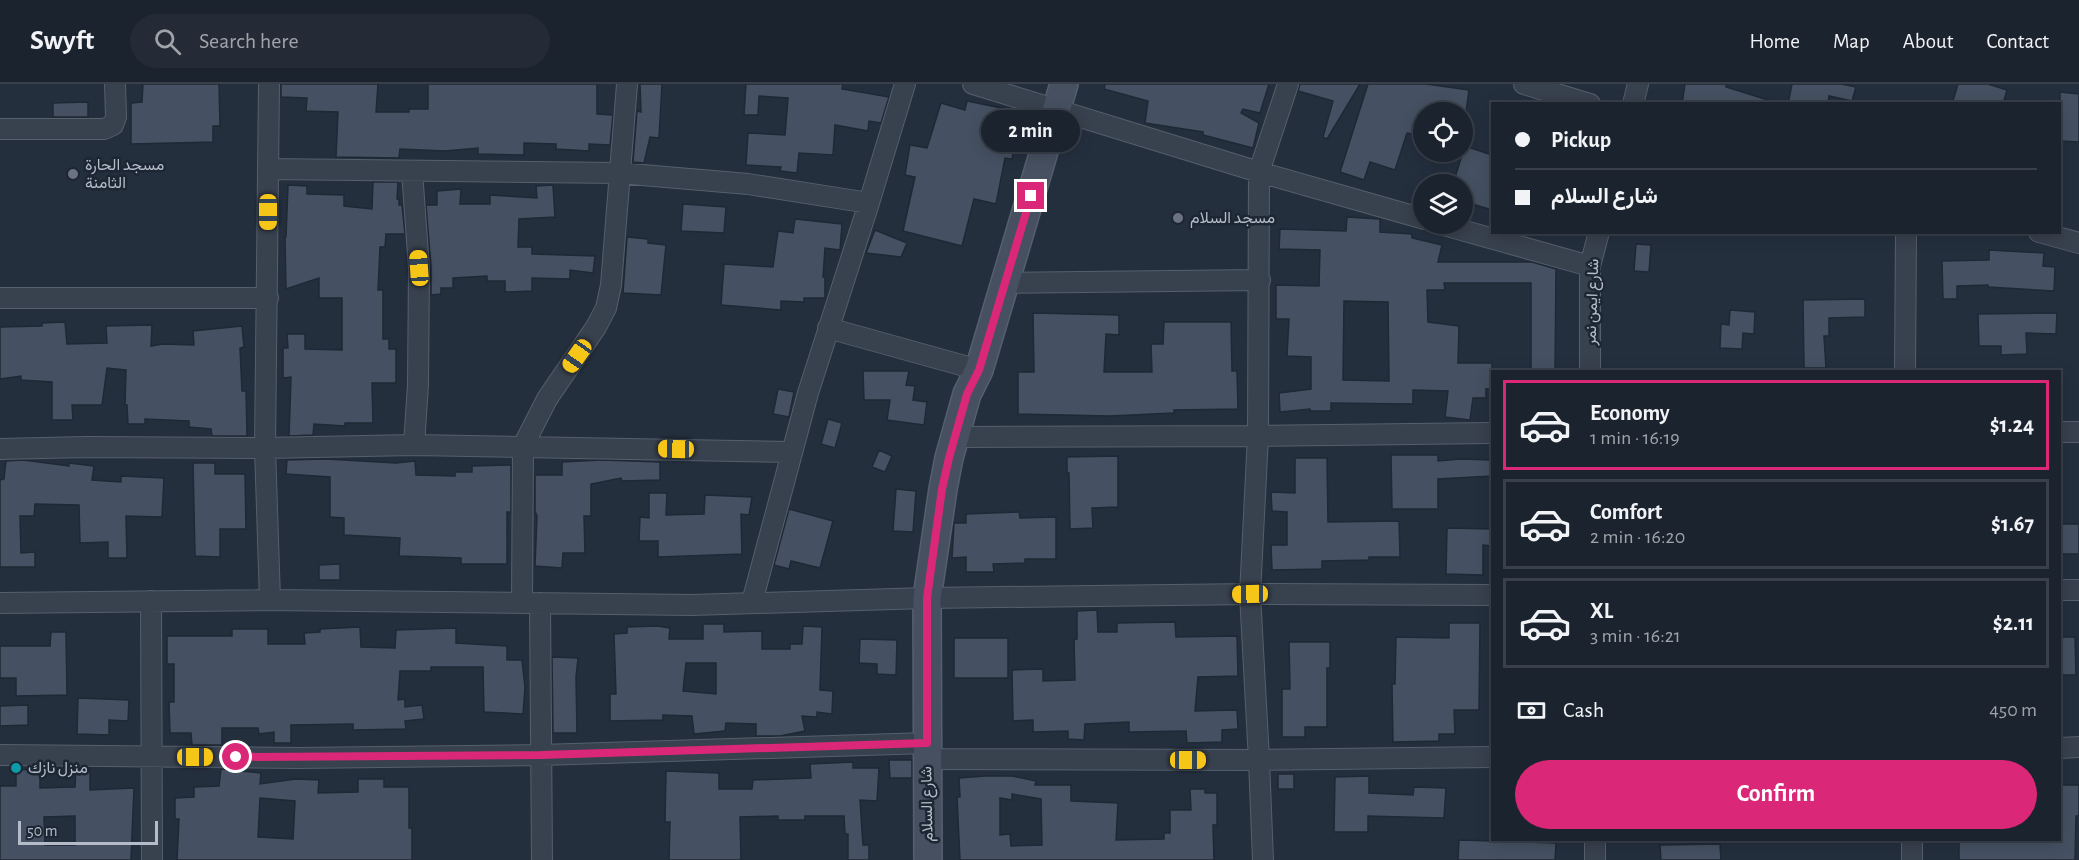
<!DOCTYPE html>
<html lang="en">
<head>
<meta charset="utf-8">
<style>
	:root { --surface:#1b232e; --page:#242b36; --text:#f1f3f6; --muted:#a0a4aa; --line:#39404a; --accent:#db2777 }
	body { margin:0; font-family:"Alegreya Sans",Vazirmatn,sans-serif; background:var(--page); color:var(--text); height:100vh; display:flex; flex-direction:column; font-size:22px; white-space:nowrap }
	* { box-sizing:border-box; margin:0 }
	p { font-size:20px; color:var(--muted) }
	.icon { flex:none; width:33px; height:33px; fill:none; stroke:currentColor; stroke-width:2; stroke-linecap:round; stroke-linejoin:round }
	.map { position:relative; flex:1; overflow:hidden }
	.panel { position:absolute; left:1491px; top:286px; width:570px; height:471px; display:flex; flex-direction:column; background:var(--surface); border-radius:0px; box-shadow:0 3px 15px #0003,0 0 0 2px var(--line) }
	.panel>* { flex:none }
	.banner { position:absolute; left:1491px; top:18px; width:570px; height:132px; border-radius:0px; box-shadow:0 3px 15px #0003,0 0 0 2px var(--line); display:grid; align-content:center; height:132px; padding:0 24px; background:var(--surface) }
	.tools { position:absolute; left:1413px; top:18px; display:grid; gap:12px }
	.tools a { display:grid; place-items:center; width:60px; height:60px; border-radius:50%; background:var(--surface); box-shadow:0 3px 15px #0003,0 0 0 2px var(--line); font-size:30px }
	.scale { position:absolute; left:18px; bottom:15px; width:140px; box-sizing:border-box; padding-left:6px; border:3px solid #b4bcc9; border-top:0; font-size:16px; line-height:21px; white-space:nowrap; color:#b4bcc9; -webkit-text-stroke:4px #1d2633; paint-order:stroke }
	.end { position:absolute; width:27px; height:27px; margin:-14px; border:8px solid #db2777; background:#fff; box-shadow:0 0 0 3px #fff }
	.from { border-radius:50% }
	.bubble { position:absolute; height:42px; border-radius:21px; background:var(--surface); box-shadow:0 3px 15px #0003,0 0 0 2px var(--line); font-size:20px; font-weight:700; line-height:42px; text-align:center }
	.car { position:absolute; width:18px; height:36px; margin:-18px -9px; border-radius:8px; box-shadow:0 0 4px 2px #0007; background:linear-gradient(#f5c518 24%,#345 0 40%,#f5c518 0 76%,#345 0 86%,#f5c518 0) }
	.banner b { display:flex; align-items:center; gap:21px; height:57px; font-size:22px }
	.banner b+b { border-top:2px solid var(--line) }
	.banner i { width:15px; height:15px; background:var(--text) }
	ul { padding:10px 0 0; list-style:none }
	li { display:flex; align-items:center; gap:18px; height:90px; margin:0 12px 9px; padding:0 12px; border:3px solid var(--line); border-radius:0px }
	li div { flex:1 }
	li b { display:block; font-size:22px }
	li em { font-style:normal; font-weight:700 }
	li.current { border-color:var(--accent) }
	li>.icon { width:54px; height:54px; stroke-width:1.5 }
	.pay { display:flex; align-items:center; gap:15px; height:66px; padding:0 24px; font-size:22px }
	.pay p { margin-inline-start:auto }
	.primary-button { display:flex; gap:12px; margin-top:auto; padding:12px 24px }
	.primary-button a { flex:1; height:69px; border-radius:36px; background:var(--accent); color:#fff; font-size:24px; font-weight:700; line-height:69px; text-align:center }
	header { display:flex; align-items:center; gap:36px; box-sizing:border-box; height:84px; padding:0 30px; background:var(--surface); border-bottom:2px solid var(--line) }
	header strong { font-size:28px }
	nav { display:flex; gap:33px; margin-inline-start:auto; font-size:21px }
	.search { width:420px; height:54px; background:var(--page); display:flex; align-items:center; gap:15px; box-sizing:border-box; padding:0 21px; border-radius:33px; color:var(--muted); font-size:22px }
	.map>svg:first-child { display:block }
	.building { fill:#455162; stroke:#1f2835; stroke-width:1.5; fill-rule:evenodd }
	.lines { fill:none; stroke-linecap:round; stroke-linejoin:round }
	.street-casing { stroke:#565f6c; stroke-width:22 }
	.secondary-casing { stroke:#565f6c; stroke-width:30 }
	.street { stroke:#38414e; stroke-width:20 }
	.secondary { stroke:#465061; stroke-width:27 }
	.route { stroke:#db2777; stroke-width:8 }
	.worship-dot { fill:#6b7280; stroke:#1d2633; stroke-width:2 }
	.culture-dot { fill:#0f9aa8; stroke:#1d2633; stroke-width:2 }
	.labels { text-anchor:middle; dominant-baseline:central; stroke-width:5; stroke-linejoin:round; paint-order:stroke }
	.poi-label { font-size:16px; fill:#b4bcc9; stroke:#1d2633; text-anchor:start }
	.street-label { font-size:16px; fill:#b4bcc9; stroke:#1d2633 }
</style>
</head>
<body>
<header>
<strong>Swyft</strong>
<div class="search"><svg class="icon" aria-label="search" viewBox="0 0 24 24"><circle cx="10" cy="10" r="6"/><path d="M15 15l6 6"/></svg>Search here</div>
<nav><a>Home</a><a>Map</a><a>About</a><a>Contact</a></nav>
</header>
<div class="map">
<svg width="2079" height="776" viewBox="0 0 2079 776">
	<rect width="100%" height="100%" fill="#242f3e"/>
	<path class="building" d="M143 0H219L220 42H213V58L131 60V19L142 18Z
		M281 0H378L376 28H409V25H428V0H597V30L613 31 610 61 589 60V67L556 65V60L524 59V71L478 70V64L445 67 400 65 399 74 336 73 338 28 306 27 307 14 281 13Z
		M640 0H662L659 54 650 53 644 79 633 78 637 27 641 28Z
		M746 0H843L842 5 889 13 881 39 869 37 868 47 835 41 833 71 799 69 797 89 780 87 781 83 746 81 748 49 785 51 788 14 759 12 758 31H744Z
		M1105 0H1269L1260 29 1243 25 1241 29 1259 39 1253 64 1203 51V48L1145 39 1148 17 1104 5Z
		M1300 0H1360L1327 55 1323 53 1333 17 1298 7Z
		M1368 0H1426L1469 6 1466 28H1424V52L1407 49 1395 86 1370 78 1364 96 1340 88Z
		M1685 0H1726V3L1768 16V20H1682Z
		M1792 0H1841L1856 3 1852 17 1829 12 1828 20H1788Z
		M1958 0H1988L2007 6 2003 20H1952Z
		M2060 8 2079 10V58L2060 57Z
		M967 17 1021 28 1012 75 1005 74 996 120 974 115 962 162 903 147 915 93 905 91 910 61 927 64 941 19 965 26Z
		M88 18V33H53V19Z
		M1462 61 1492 71V126L1462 117V100H1453L1462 71Z
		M373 98H398L397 115H399V121H402L405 150H386L385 163H380L378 206H383V255H389V265H396V299H372L373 339H345V342L314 340 313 351 289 352 291 293 283 294V264H288L287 250H305V265L342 266V214H319V194L286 205 285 153H286L288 101 307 102V110L344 111V122L372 125Z
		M553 101 555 133 519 135 518 163H532V170L595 172 593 189 570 186V195L532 194V207L505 208V197H487V192L453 194V204H441V210L431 211V183L426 121H437V107L461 105 460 120H490V111L537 114 536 102Z
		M683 120 726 123 724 149 681 147Z
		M1347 133 1380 135V148L1412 150V154L1442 161 1438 178H1532L1556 185 1555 288H1531V199H1444L1445 206H1427L1428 238 1459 242 1458 279H1492V305H1486V314H1473L1470 336 1445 333 1448 307 1413 306V320L1331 319V327H1310V325L1280 328 1279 309 1311 305V273L1287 272 1289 235H1276V201L1319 202 1320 166 1279 165 1280 145 1346 147ZM1344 217 1388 218 1389 297 1343 296Z
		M795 135 842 140 840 166 825 164 823 193H825V214H804V218L781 217V226L721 221 724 180 773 183 778 147 793 149Z
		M875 146 907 159 901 173 866 169Z
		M627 153 648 155V159L666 161 661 211 623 209Z
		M1636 160 1651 161 1649 188 1634 187Z
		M1989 166 2044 169 2043 182 2055 183 2054 207 1988 203V201L1957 202V215H1943L1942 177 1989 176Z
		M1865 215V233L1829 234V252H1824L1826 284H1804L1803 216Z
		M1730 226 1755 228 1754 250 1743 249 1742 265 1720 264 1721 240 1729 241Z
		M1033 229 1119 231V251L1106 250 1104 288H1152L1151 260H1163L1164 238H1231L1232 287H1237L1238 325 1174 326V329L1109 332 1018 330V288H1034Z
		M2057 229 2056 250 2026 249 2027 270 2001 271V262H1979L1978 230Z
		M65 238 67 260 107 259 106 242 152 241 151 262 163 260 194 261 193 247 242 242 244 263 240 264 242 307H246L247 352H212L211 345 189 343V337L145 335V340H128L127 321H125L126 286 107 284 102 321H72L73 336H52V298L21 296V292L0 295V243L42 242V239Z
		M863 287H909L906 301 915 302 913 316 927 318 924 341 887 336 890 316H864Z
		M778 305 794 308 789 333 773 330Z
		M828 335 842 339 835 364 821 360Z
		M879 366 892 372 885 388 872 383Z
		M1391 371H1438V377L1461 375 1492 376V392L1438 395V425H1392Z
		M1118 372V423L1092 424 1093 444 1070 445 1069 389H1067V373Z
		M1295 374H1327L1328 438 1399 437 1400 473H1369V476L1322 477V485L1272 486 1271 461H1287V428L1272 427 1271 408 1295 409Z
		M326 375 396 379 415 377 416 391 455 392V388H472V382L511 381V428H507V480H461V474L399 472 400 454 344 451V434L330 433V393L286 390 287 376Z
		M23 376 69 382V379L94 382 92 396 121 398V392L164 394 162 433 126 432 127 474H108V458L80 459 79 421 35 420 34 432H20L21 469 35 468V483H0V396L4 395 6 377Z
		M602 376 660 378V396L622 397 621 394 591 400V432H584L585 469H563L562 484 535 482 537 432 535 427V391H562V378Z
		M193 379H215V390H245L246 445H220V473L195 472Z
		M896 405 916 407 913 448 893 447Z
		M649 409H667L666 431 704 430 705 411 752 413 749 431 741 430 742 470 658 473V457H639L640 433 649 434Z
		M789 425 833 437 820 484 791 477 789 485 774 481Z
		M1019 428 1020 434 1056 433V475H1025V479L993 480 994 488H966V473L952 474 954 439H966V430Z
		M2062 440H2079V470H2062Z
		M1447 444 1492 445V462L1483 461V491L1446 490Z
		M340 480V496H319V481Z
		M1097 526 1098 548H1117V539L1175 538 1176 553 1237 552 1238 592 1198 593 1195 627 1237 626 1238 645 1222 646V658L1187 659 1186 647 1129 648V638L1085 640 1084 656 1068 655V647L1033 648V636L1013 637 1012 586 1043 585V597L1075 596 1074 555H1077V527Z
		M1449 539H1480L1479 626H1454L1455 650H1439V657L1393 658 1392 600H1395L1396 553 1449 554Z
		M703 540H724V548L762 547V565H790V560H802L803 542 822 543 820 606 833 607 832 630 817 628V633L802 632 805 647 780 652H756V640L726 639 725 647 694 650 692 632 663 631V636L610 637V610H616L614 550 627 549V543L657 542 670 544 669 555H703ZM686 579H716V610L683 607Z
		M360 543 361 563 395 564 396 546 456 544V559L507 562V576H522L525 603 523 630 484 628 483 583H431V587H400L398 616 405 615V623L422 621 424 635 405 637 406 645 353 646V640L291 641V659H274V648L259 650 258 644H222V661H192L191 649H170L169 618H174V580H167V552H232V545H268V560H305L304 549 320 548V545Z
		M51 548H66L67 611 16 612V594H0V562H50Z
		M2060 553H2075L2076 591H2060Z
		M954 554H1008V594H954Z
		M860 555 897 556 896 591 877 590V580L859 579Z
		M1289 558H1330V584H1327V643H1305V653H1282V605H1290Z
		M552 573 578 574 576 593 577 649H553Z
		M78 614 129 616 128 637 109 636V651L77 650Z
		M28 621V641L0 642V622Z
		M889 676H912V694H890Z
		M853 678V684H879L877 717 860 716 863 761H869V776H848V750H845L844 732H805V736H778V732L740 733 741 776H669L670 738H665L666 687 719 689V705H752L753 696 811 694 810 680Z
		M76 684H90V706L134 704 131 776H0V702H16V686L40 685V704L75 703ZM75 732V761H45L44 733Z
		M221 685 261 689 260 700 296 695 319 696 318 709 358 708V695H384V703H409V744H412V776H177L179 735H175V714L194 713V703L219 702ZM260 714 295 717 293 755 258 753Z
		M1278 690H1294V705H1278Z
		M985 692H1012L1036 697 1035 701H1071V717L1118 719 1116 756 1164 755V749H1170V726H1191L1190 705H1205V709H1217V741H1213L1214 776H960L957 713H960L959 694ZM1012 710 1041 715 1042 761 1011 762 1010 750 1000 751V714L1012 716Z
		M1369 692V709L1413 711 1414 703 1446 704 1444 734 1368 732V748H1334L1335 693Z
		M2060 701H2079V732H2076L2075 776H1959V756H2060Z
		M1459 756 1556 759 1555 776H1458Z
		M1720 760 1721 776H1661L1660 761Z"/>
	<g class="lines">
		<g class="street-casing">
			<path id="street" d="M269 0 265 364 270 516
				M973 0 1259 88 1424 135
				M1524 0 1590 20
				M1633 20 1638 0
				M0 45H104L113 41 116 33 115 0
				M268 85 619 89 748 100 869 119
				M412 87 419 184 418 301 414 361
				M1440 140 1590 182
				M2039 148 2079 159
				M1005 199 1260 196
				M0 214H268
				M828 244 979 286
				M1590 288V182L1599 148
				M1905 288 1906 148
				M2060 348H2079
				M955 353 1258 352 1492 349
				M0 365 86 363 265 364 414 361 792 368
				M2060 506H2079
				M151 517 152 776
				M752 518 808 309 869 119 905 0
				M0 519 270 516 692 521 927 514 1250 510 1492 511
				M522 519 523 362 547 315 596 243 606 224 611 201 627 0
				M540 519 542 776
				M2060 664 2079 663
				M0 671 298 674 541 671 927 659
				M927 675 1259 676 1492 673
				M1595 756V776
				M1263 776 1259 676 1250 510 1258 352 1259 88 1288 0
				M1912 776V756"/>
		</g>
		<g class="secondary-casing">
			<path id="secondary" d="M928 776 927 514 943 405 949 374 967 310 979 286 1064 0"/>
		</g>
		<use href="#street" class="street"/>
		<use href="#secondary" class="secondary"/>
	</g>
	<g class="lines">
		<path class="route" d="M236 673 541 671 927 659V514L942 405 949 374 967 310 979 286 1031 112"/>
	</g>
	<g class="worship-dot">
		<circle cx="73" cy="90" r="6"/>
		<circle cx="1178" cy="134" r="6"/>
	</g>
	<circle class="culture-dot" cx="16" cy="684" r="6"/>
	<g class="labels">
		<g class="poi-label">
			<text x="85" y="81">مسجد الحارة<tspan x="85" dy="18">الثامنة</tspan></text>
			<text x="1190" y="134">مسجد السلام</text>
			<text x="28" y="684">منزل نازك</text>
		</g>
		<g class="street-label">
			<text transform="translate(1592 218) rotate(-88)">شارع ايمن نمر</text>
			<text transform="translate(927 720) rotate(-91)">شارع السلام</text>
		</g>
	</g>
</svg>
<div class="tools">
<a><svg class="icon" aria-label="locate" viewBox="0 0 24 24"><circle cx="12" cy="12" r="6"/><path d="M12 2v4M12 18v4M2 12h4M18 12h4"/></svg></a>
<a><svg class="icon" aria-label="layers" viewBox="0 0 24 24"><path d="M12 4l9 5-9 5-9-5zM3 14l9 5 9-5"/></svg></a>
</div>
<div class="scale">50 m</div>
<i class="end from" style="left:236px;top:673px"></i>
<i class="end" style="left:1031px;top:112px"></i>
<div class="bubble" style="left:981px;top:26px;width:99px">2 min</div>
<i class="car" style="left:268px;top:128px;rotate:180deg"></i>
<i class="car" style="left:419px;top:184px;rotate:356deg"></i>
<i class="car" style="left:577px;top:272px;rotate:215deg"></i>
<i class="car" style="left:676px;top:365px;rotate:271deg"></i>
<i class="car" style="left:1250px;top:510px;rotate:269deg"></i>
<i class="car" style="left:195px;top:673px;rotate:90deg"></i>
<i class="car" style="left:1188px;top:676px;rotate:90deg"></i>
<div class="banner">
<b><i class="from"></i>Pickup</b>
<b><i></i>شارع السلام</b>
</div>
<section class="panel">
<ul>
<li class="current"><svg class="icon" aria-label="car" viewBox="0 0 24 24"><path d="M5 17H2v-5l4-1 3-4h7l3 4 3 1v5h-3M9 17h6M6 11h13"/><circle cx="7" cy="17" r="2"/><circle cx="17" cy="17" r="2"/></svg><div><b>Economy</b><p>1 min · 16:19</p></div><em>$1.24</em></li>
<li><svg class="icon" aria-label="car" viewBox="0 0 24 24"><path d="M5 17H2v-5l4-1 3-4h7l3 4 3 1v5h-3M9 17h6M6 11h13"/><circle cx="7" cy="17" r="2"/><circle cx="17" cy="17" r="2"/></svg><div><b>Comfort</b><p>2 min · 16:20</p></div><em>$1.67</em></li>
<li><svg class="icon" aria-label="car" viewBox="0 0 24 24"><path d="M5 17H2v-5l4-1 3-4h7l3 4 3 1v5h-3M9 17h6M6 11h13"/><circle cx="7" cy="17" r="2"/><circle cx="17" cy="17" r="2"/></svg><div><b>XL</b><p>3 min · 16:21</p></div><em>$2.11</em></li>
</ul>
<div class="pay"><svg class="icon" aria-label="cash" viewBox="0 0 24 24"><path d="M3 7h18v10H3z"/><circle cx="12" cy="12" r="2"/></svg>Cash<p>450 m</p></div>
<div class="primary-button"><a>Confirm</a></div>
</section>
</div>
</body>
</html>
